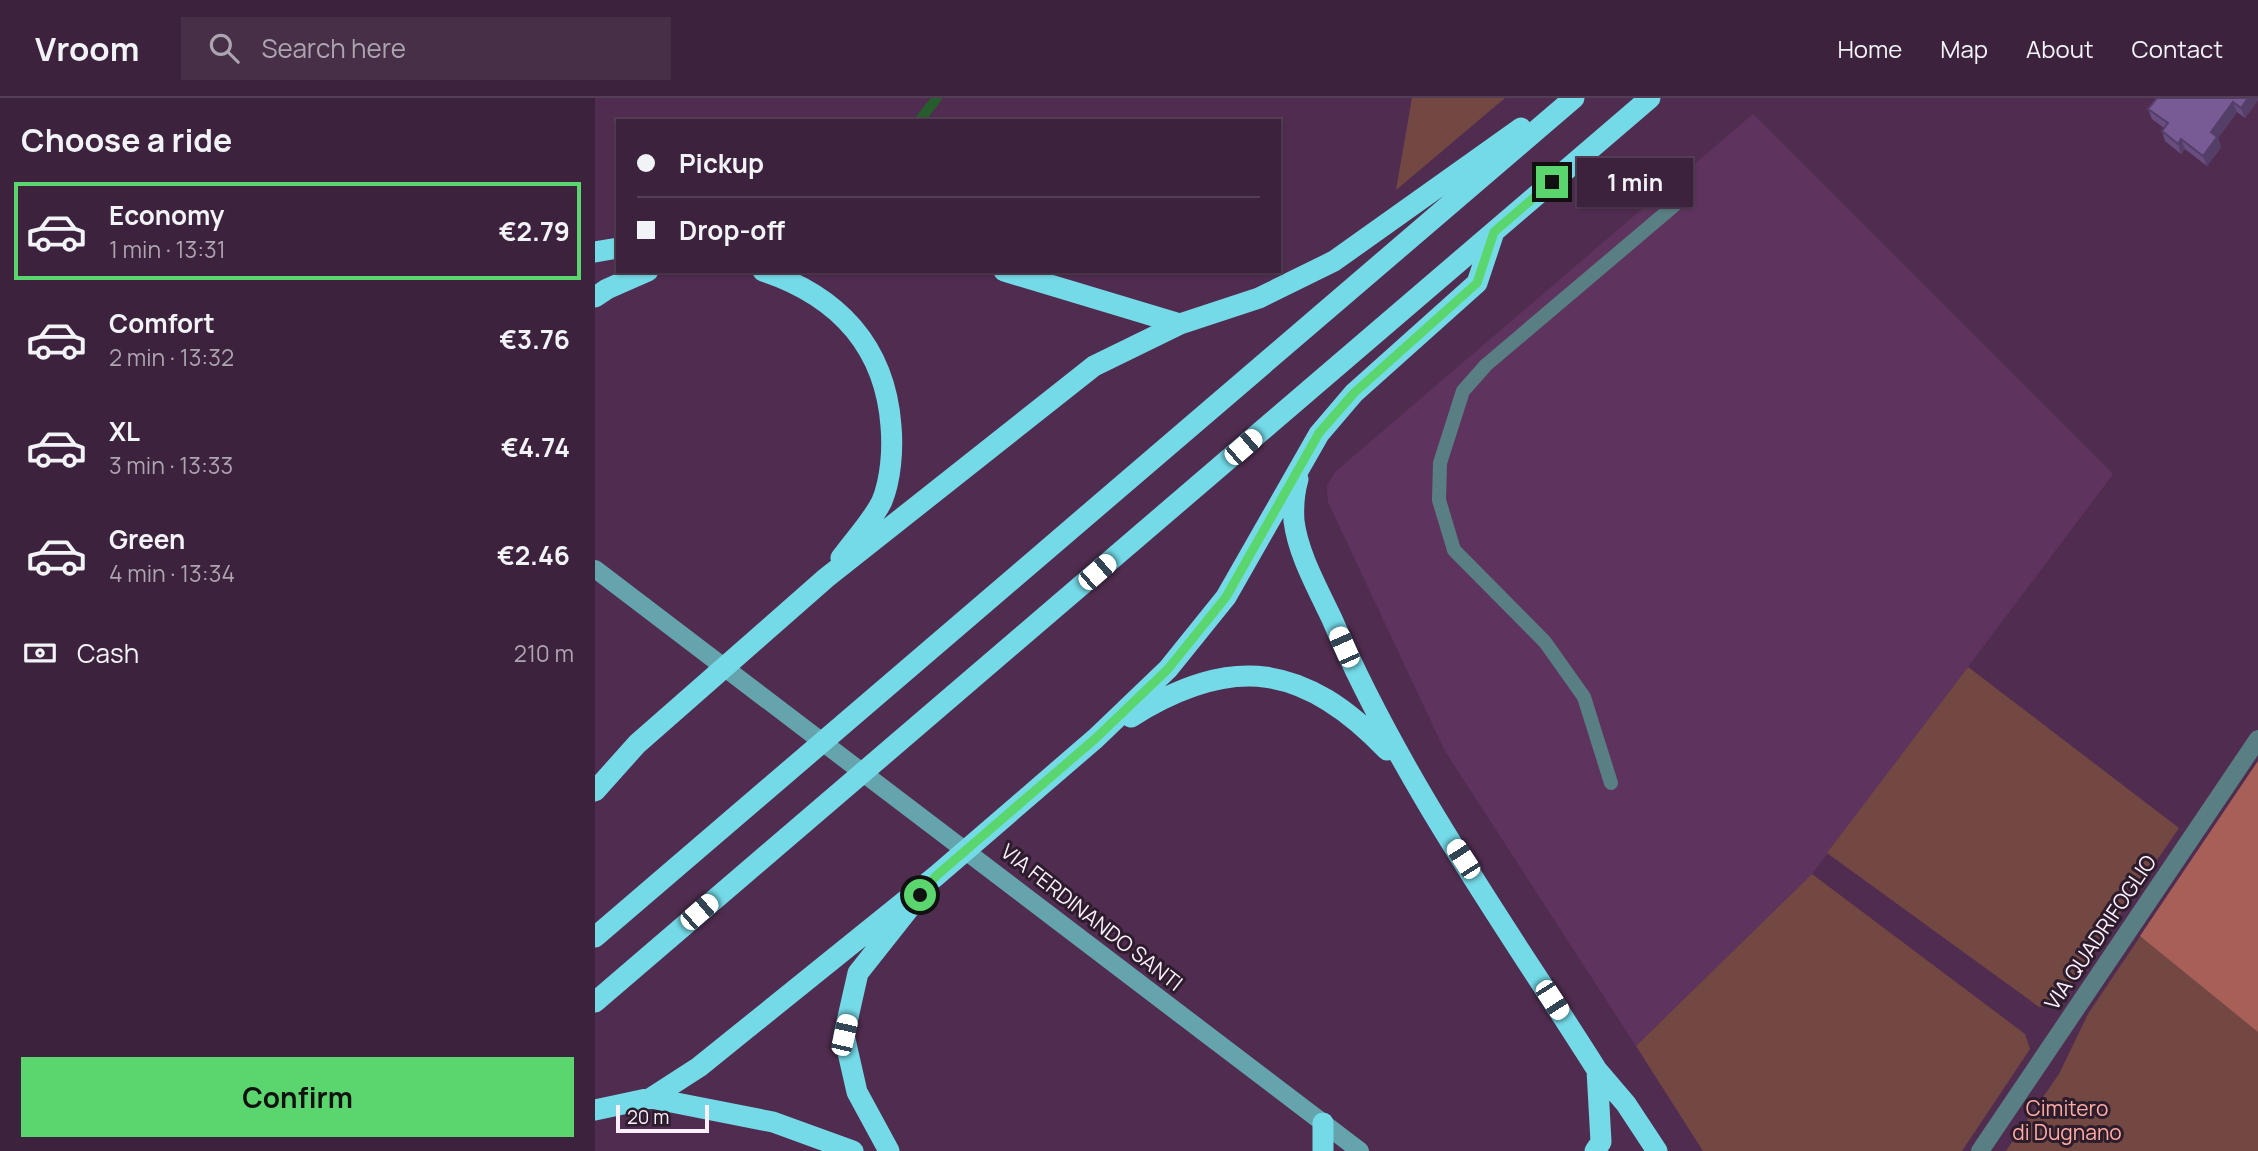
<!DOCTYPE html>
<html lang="en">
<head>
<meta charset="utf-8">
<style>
	:root { --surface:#3c223c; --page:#472f47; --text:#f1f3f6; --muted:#aca4af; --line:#553f56; --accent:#5bd56e }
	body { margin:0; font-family:Manrope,sans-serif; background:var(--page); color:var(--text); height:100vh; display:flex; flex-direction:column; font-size:26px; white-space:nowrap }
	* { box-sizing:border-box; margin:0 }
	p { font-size:23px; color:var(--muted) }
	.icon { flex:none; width:38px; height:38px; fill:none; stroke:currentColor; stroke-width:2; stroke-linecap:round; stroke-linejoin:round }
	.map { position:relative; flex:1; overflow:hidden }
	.drawer { display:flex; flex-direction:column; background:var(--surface); width:595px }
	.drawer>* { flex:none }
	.banner { position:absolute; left:21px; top:21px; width:665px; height:154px; border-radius:0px; box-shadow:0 2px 5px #0004,0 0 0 2px var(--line); display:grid; align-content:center; height:154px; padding:0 21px; background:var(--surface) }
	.scale { position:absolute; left:21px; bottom:18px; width:93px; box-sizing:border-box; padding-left:7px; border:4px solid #fceffc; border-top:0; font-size:19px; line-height:24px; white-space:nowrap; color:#fceffc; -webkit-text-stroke:5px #2c1c2c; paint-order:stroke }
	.end { position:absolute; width:32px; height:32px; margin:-16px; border:9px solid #5bd56e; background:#111; box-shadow:0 0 0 4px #111 }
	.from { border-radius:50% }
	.bubble { position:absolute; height:49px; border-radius:0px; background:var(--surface); box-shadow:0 2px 5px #0004,0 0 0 2px var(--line); font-size:23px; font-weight:700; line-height:49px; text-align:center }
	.car { position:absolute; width:21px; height:42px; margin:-21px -10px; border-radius:9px; box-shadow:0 0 5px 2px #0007; background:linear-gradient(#fff 24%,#345 0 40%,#fff 0 76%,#345 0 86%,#fff 0) }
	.banner b { display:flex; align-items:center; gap:24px; height:66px; font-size:26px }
	.banner b+b { border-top:2px solid var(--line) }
	.banner i { width:18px; height:18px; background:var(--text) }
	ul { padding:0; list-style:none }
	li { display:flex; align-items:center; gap:21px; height:98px; margin:0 14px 10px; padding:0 7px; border:4px solid transparent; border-radius:0px }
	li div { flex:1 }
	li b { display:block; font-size:26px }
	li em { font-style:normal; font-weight:700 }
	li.current { border-color:var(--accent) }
	li>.icon { width:63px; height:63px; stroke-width:1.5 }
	h2 { padding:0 21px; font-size:32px; line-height:84px }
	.pay { display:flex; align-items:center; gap:18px; height:77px; padding:0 21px; font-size:26px }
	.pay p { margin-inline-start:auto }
	.primary-button { display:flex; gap:14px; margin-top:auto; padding:14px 21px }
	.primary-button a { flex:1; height:80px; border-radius:0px; background:var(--accent); color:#111; font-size:28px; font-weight:700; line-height:80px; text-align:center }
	header { display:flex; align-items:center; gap:42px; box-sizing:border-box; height:98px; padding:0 35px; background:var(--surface); border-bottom:2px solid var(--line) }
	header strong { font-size:33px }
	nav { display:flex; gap:38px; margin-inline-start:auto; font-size:24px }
	.search { width:490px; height:63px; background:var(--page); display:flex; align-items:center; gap:18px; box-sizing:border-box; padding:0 24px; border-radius:0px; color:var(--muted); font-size:26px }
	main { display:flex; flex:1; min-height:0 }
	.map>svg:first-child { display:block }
	.built { fill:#5e345e }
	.green { fill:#734843 }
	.forest { fill:#a85f58 }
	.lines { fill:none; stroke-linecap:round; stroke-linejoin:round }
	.stream { stroke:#255d2d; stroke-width:10 }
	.lane { stroke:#597f84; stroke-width:14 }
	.street { stroke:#597f84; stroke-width:18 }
	.secondary { stroke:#65a4ac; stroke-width:18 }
	.highway { stroke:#74dae7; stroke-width:21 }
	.wall { fill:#674d80 }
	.shaded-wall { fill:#543f68 }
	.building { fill:#785a95; stroke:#543f68; stroke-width:2 }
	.route { stroke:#5bd56e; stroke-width:9 }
	.labels { text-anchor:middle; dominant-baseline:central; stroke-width:6; stroke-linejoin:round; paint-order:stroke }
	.street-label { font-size:21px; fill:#fceffc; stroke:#2c1c2c }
	.park-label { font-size:21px; fill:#ffaba1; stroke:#2c1c2c }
</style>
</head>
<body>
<header>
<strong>Vroom</strong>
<div class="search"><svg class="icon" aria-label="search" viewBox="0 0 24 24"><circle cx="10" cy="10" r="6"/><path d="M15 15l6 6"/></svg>Search here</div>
<nav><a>Home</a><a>Map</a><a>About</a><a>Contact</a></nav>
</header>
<main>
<section class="drawer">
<h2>Choose a ride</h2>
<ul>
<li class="current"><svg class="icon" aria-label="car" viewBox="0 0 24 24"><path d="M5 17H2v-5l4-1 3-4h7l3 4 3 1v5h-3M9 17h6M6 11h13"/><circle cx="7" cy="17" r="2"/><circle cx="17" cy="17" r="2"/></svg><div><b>Economy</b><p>1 min · 13:31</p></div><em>€2.79</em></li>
<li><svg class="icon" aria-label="car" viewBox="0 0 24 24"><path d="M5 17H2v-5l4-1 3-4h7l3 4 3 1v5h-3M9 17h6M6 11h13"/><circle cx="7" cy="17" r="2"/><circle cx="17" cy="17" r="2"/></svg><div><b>Comfort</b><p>2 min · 13:32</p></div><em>€3.76</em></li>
<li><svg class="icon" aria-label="car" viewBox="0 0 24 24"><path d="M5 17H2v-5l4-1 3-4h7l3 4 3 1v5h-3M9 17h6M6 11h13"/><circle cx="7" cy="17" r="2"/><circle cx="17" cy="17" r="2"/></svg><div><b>XL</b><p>3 min · 13:33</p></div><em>€4.74</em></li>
<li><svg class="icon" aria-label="car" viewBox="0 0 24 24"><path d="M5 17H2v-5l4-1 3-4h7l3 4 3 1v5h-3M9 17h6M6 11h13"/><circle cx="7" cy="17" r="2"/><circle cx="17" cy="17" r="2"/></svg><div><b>Green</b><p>4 min · 13:34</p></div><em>€2.46</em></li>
</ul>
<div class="pay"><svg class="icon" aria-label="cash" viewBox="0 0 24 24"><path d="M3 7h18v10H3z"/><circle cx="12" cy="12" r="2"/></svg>Cash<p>210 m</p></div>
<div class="primary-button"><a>Confirm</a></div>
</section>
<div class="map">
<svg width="1663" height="1053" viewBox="0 0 1663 1053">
	<rect width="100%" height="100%" fill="#502d50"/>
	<path class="built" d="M1158 16 1518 376 1217 776 1041 948 850 653 733 404 732 388 740 374Z"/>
	<path class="green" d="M817 0H910L801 92Z
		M1373 569 1584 730 1463 906 1444 909 1232 755Z
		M1663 663V1053H1411L1464 976 1493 916Z
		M1217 776 1430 936 1435 951 1367 1053H1108L1041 948Z"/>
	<path class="forest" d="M1663 663V934L1545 838Z"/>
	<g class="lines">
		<path class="stream" d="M324 23 342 0"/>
		<path class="lane" d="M1016 685 989 599 950 544 859 452 844 402 845 365 868 293 891 267 1081 106"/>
		<path class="street" d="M1385 1053 1663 641"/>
		<path class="secondary" d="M0 471 765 1053"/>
		<path class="highway" d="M0 154 23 150
			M168 173C243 198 290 248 296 328 298 351 296 381 287 403 278 422 259 442 246 460
			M409 173 585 226
			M0 199 12 191 53 173
			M703 381C699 395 698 408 699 423 703 456 723 491 737 521 806 682 909 825 1002 972L1031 1006 1062 1053
			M536 619C638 555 710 566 792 652
			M0 693 42 646 231 480 499 268 585 226 664 200 739 163 926 30
			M0 839 979 0
			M0 904 1055 0
			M56 1000 178 1024 258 1053
			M0 1012 56 1000 104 969 341 778 501 640 573 571 631 499 724 336 759 295 882 185 899 134
			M728 1025V1053
			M294 1053 262 994 249 937 263 875 316 808
			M1000 1053 1006 1044 1002 972"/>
	</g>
	<path class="wall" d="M1663 0V2L1650 20 1642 14 1623 40 1626 49 1612 68 1590 51 1586 56 1570 43 1567 33 1569 30 1557 21 1553 11Z"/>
	<path class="shaded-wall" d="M1653 0H1663V2L1650 20 1646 10Z
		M1638 4 1642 14 1623 40 1626 49 1612 68 1608 58 1616 34Z
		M1586 41 1590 51 1586 56 1583 46Z"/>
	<path class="building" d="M1562 0H1653L1646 10 1638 4 1616 34 1622 39 1608 58 1586 41 1583 46 1567 33 1573 25 1553 11Z"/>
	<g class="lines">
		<path class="route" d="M325 797 341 778 501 640 573 571 631 499 724 335 759 295 882 185 899 134 957 84"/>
	</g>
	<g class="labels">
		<g class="street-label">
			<text transform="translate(497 819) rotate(38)">VIA FERDINANDO SANTI</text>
			<text transform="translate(1505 834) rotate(-56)">VIA QUADRIFOGLIO</text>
		</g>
		<g class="park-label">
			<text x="1472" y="1010">Cimitero<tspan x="1472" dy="24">di Dugnano</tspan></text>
		</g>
	</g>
</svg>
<div class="scale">20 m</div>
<i class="end from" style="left:325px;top:797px"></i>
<i class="end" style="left:957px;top:84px"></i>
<div class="bubble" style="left:982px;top:60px;width:116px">1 min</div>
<i class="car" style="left:648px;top:349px;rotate:49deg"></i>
<i class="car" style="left:502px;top:474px;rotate:49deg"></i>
<i class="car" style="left:749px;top:549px;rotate:336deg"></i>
<i class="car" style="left:868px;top:761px;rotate:327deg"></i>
<i class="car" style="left:104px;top:814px;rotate:49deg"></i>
<i class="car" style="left:957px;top:902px;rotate:147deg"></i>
<i class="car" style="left:249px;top:937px;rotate:13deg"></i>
<div class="banner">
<b><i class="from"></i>Pickup</b>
<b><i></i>Drop-off</b>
</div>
</div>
</main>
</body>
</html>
